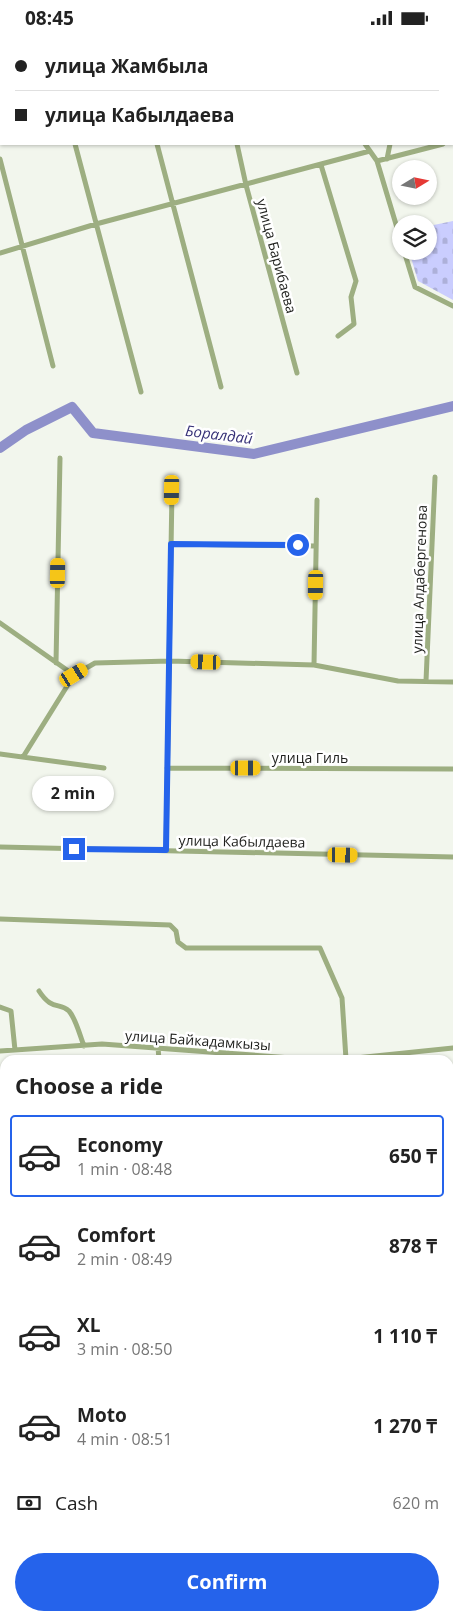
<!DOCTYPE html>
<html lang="en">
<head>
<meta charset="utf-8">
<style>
	:root { --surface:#fff; --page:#f2f2f2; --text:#222; --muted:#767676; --line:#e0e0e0; --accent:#2563eb }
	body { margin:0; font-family:"Open Sans",sans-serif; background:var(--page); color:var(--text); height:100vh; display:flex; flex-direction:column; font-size:19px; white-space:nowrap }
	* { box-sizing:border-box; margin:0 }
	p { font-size:16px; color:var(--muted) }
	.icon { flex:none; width:28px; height:28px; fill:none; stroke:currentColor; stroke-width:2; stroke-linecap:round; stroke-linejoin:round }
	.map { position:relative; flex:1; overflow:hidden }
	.drawer { position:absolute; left:0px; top:1020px; width:454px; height:566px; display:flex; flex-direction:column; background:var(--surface); border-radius:15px 15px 0 0; box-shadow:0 1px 4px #0004 }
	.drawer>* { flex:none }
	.guide { position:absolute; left:0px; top:0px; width:454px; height:110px; box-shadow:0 1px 4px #0004; display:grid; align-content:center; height:110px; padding:0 15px; background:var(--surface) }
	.needle { width:32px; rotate:80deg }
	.controls { position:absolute; left:392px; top:125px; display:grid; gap:10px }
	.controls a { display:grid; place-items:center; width:45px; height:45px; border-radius:50%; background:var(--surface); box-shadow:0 1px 4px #0004; font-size:25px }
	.end { position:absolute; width:22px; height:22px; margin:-11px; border:6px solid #2563eb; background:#fff; box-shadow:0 0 0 2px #fff }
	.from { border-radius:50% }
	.bubble { position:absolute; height:35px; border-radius:18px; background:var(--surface); box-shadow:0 1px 4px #0004; font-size:16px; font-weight:700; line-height:35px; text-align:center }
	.car { position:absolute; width:15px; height:30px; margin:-15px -8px; border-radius:6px; box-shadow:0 0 4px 1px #0007; background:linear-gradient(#f5c518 24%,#345 0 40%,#f5c518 0 76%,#345 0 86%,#f5c518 0) }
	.guide b { display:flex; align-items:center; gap:18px; height:48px; font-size:19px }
	.guide b+b { border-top:1px solid var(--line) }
	.guide i { width:12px; height:12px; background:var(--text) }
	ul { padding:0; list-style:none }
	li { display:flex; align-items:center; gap:15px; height:82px; margin:0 10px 8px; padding:0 5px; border:2px solid transparent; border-radius:5px }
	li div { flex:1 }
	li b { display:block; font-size:19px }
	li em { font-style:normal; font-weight:700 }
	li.active { border-color:var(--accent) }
	li>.icon { width:45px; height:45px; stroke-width:1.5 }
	h2 { padding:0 15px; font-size:22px; line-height:60px }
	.pay { display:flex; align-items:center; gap:12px; height:55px; padding:0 15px; font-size:19px }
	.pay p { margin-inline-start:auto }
	.button { display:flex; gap:10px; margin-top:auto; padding:10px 15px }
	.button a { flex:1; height:58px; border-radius:30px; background:var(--accent); color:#fff; font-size:20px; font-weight:700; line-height:58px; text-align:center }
	.status { display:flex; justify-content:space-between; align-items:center; height:35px; padding:0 25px; background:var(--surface); direction:ltr }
	.status svg { height:14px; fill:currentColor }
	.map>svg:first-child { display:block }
	.cemetery { fill:url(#cemetery-stones) }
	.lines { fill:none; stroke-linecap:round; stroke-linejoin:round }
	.river { stroke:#8e90ca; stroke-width:10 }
	.street { stroke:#9dae81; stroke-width:5 }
	.primary { stroke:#56730e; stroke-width:8 }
	.route { stroke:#2563eb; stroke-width:6 }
	.labels { text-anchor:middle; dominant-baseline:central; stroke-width:5; stroke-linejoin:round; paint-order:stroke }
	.street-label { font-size:14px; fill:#1e1f1c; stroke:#fff }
	.water-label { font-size:15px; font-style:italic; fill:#373278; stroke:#fff }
</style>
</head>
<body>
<div class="status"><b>08:45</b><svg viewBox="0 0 49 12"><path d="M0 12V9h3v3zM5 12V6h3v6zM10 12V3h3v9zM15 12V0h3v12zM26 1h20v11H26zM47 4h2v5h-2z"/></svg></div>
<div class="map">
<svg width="453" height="1586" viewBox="0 0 453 1586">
	<defs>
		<pattern id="cemetery-stones" width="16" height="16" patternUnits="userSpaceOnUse" patternTransform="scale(1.25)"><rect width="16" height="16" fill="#cacdfe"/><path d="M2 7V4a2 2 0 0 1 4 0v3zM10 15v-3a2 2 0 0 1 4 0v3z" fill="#adb0d9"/></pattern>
	</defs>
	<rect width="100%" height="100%" fill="#f2f6ed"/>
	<path class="cemetery" d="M453 186V265L418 246 409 216H429V191Z"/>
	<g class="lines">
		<path class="river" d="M0 413 26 395 72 372 93 398 254 419 453 371
			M0 1542 5 1546
			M348 1581 362 1586"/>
		<path class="street" d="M292 0V1
			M452 106H453
			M75 109 141 357
			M157 109 221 352
			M237 109 246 150 297 338
			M365 109 377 126 401 206
			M0 124 53 331
			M387 124 390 109
			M377 126 443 109
			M321 130 356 246 351 262 354 289 338 301
			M404 216 415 252 453 271
			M0 218 96 189 370 116
			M171 509 316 511
			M0 588 74 640
			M56 628 60 423
			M314 630 317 465
			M426 646 435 442
			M0 719 104 733
			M23 722 74 640 95 628 170 626 314 630 398 646 453 647
			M167 733 453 734
			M0 812 453 822
			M166 815 172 455
			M0 884 170 890 176 896 178 907 186 913H320L342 963 346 1024
			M39 956C52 976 59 967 69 976 76 984 80 1001 84 1011
			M0 972 11 976 15 1015
			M158 1012 159 1025
			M0 1016 102 1009 305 1024H346L453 1013
			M449 1097 453 1096
			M0 1121H5
			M449 1268 453 1267
			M0 1280 5 1281
			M449 1334H453
			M449 1393H453
			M449 1469 453 1474"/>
		<path class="primary" d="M449 1178 453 1177
			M0 1216 5 1215"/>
	</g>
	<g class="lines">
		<path class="route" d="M74 814 166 815 171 509 298 510"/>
	</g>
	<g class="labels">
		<g class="street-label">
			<text transform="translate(277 221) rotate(75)">улица Барибаева</text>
			<text transform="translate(419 544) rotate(-88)">улица Алдабергенова</text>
			<text x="310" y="722">улица Гиль</text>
			<text transform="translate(242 806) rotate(1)">улица Кабылдаева</text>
			<text transform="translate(198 1005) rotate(4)">улица Байкадамкызы</text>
		</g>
		<g class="water-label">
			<text transform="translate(219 399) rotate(7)">Боралдай</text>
		</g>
	</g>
</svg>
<div class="controls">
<a><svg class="needle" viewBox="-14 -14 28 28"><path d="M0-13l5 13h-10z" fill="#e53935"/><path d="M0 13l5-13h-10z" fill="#767676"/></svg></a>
<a><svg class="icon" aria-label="layers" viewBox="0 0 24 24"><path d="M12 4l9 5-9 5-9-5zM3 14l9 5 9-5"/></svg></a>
</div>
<i class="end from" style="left:298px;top:510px"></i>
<i class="end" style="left:74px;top:814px"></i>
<div class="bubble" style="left:32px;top:741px;width:82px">2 min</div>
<i class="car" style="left:172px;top:455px;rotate:181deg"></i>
<i class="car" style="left:58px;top:538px;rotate:1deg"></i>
<i class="car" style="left:316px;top:550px;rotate:181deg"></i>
<i class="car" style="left:206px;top:627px;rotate:272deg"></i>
<i class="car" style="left:74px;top:640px;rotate:59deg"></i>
<i class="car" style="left:246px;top:733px;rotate:90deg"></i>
<i class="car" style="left:343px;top:820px;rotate:91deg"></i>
<div class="guide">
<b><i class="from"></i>улица Жамбыла</b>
<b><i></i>улица Кабылдаева</b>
</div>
<section class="drawer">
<h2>Choose a ride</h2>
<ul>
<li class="active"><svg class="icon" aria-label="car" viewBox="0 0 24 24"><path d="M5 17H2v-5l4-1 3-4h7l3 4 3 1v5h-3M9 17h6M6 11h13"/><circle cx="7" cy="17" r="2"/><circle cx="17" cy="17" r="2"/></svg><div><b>Economy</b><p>1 min · 08:48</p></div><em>650 ₸</em></li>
<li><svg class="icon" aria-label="car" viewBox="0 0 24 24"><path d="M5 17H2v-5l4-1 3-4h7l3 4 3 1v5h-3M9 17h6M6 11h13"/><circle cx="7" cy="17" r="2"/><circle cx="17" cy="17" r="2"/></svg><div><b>Comfort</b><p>2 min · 08:49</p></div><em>878 ₸</em></li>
<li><svg class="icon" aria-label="car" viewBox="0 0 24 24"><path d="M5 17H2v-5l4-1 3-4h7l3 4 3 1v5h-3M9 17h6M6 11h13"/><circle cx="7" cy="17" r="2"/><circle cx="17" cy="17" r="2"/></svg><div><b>XL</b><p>3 min · 08:50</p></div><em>1 110 ₸</em></li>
<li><svg class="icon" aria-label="car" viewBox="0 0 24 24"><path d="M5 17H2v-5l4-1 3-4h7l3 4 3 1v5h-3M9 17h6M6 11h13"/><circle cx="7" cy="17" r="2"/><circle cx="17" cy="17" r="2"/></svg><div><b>Moto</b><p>4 min · 08:51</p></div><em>1 270 ₸</em></li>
</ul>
<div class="pay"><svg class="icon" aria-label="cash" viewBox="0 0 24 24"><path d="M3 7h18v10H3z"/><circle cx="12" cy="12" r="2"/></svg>Cash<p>620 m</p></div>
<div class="button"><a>Confirm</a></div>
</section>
</div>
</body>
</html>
